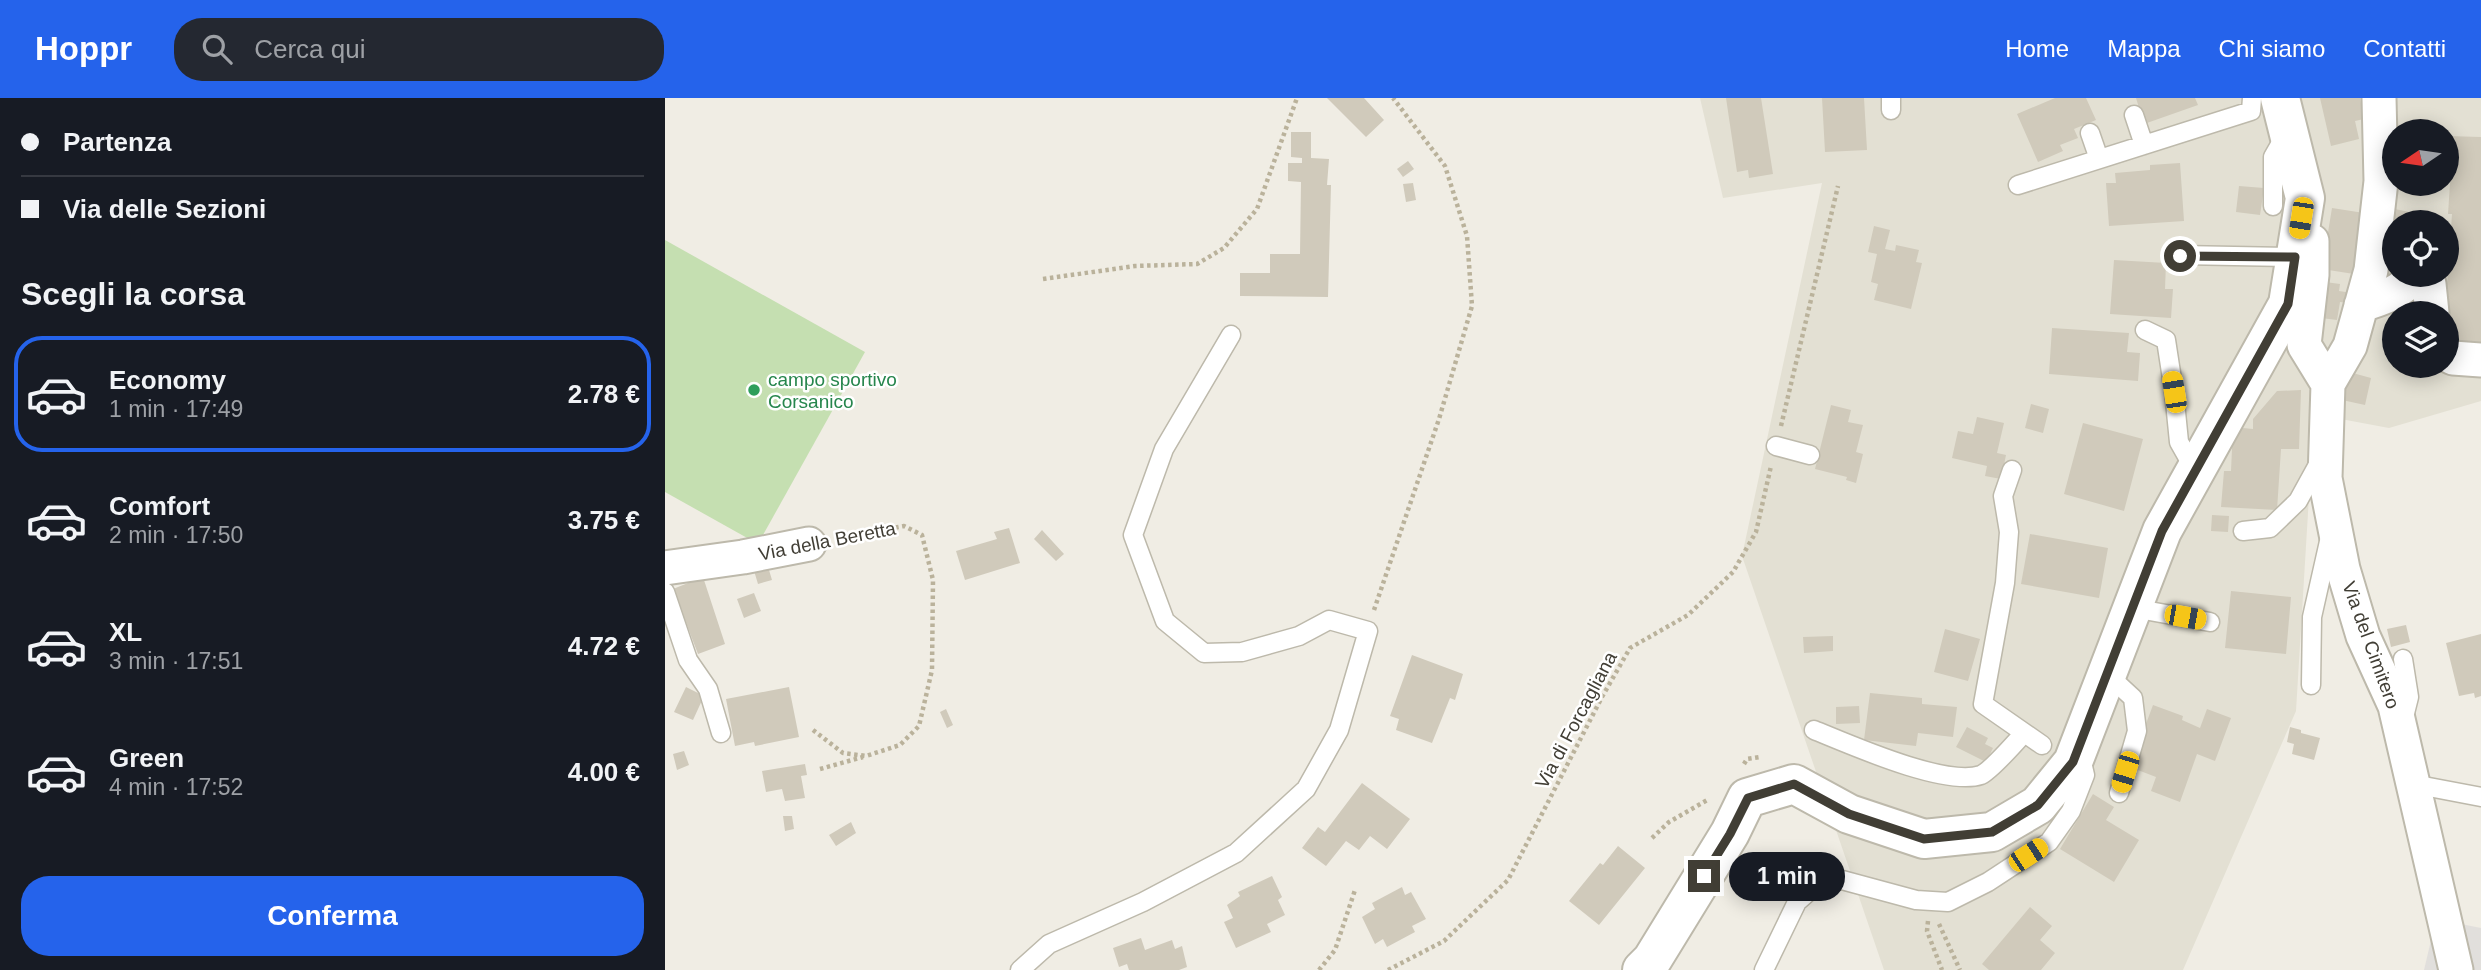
<!DOCTYPE html>
<html lang="it">
<head>
<meta charset="utf-8">
<style>
	:root { --surface:#171b24; --page:#242831; --text:#f1f3f6; --muted:#9ea1a6; --line:#363941; --accent:#2563eb }
	body { margin:0; font-family:Helvetica,sans-serif; background:var(--page); color:var(--text); height:100vh; display:flex; flex-direction:column; font-size:26px; white-space:nowrap }
	* { box-sizing:border-box; margin:0 }
	p { font-size:23px; color:var(--muted) }
	.icon { flex:none; width:38px; height:38px; fill:none; stroke:currentColor; stroke-width:2; stroke-linecap:round; stroke-linejoin:round }
	.map { position:relative; flex:1; overflow:hidden }
	.panel { display:flex; flex-direction:column; background:var(--surface); width:665px }
	.panel>* { flex:none }
	.hud { display:grid; align-content:center; height:154px; padding:0 21px; background:var(--surface) }
	.needle { width:46px; rotate:257deg }
	.tools { position:absolute; left:1717px; top:21px; display:grid; gap:14px }
	.tools a { display:grid; place-items:center; width:77px; height:77px; border-radius:50%; background:var(--surface); box-shadow:0 4px 18px #0003; font-size:35px }
	.end { position:absolute; width:32px; height:32px; margin:-16px; border:9px solid #413e35; background:#fff; box-shadow:0 0 0 4px #fff }
	.from { border-radius:50% }
	.bubble { position:absolute; height:49px; border-radius:24px; background:var(--surface); box-shadow:0 4px 18px #0003; font-size:23px; font-weight:600; line-height:49px; text-align:center }
	.car { position:absolute; width:21px; height:42px; margin:-21px -10px; border-radius:9px; box-shadow:0 0 5px 2px #0007; background:linear-gradient(#f5c518 24%,#345 0 40%,#f5c518 0 76%,#345 0 86%,#f5c518 0) }
	.hud b { display:flex; align-items:center; gap:24px; height:66px; font-size:26px }
	.hud b+b { border-top:2px solid var(--line) }
	.hud i { width:18px; height:18px; background:var(--text) }
	ul { padding:0; list-style:none }
	li { display:flex; align-items:center; gap:21px; height:116px; margin:0 14px 10px; padding:0 7px; border:4px solid transparent; border-radius:28px }
	li div { flex:1 }
	li b { display:block; font-size:26px }
	li em { font-style:normal; font-weight:600 }
	li.active { border-color:var(--accent) }
	li>.icon { width:63px; height:63px; stroke-width:1.5 }
	h2 { padding:0 21px; font-size:32px; line-height:84px }
	.action { display:flex; gap:14px; margin-top:auto; padding:14px 21px }
	.action a { flex:1; height:80px; border-radius:28px; background:var(--accent); color:#fff; font-size:28px; font-weight:600; line-height:80px; text-align:center }
	header { display:flex; align-items:center; gap:42px; box-sizing:border-box; height:98px; padding:0 35px; background:var(--accent); color:#fff }
	header strong { font-size:33px }
	nav { display:flex; gap:38px; margin-inline-start:auto; font-size:24px }
	.search { width:490px; height:63px; background:var(--page); display:flex; align-items:center; gap:18px; box-sizing:border-box; padding:0 24px; border-radius:28px; color:var(--muted); font-size:26px }
	main { display:flex; flex:1; min-height:0 }
	.map>svg:first-child { display:block }
	.residential { fill:#e3e0d3; fill-rule:evenodd }
	.green { fill:#c5dfb1 }
	.parking { fill:#e1dfdc }
	.building { fill:#d0cabb }
	.lines { fill:none; stroke-linecap:round; stroke-linejoin:round }
	.service-casing { stroke:#bdb9ab; stroke-width:21 }
	.minor-casing { stroke:#bdb9ab; stroke-width:37 }
	.tertiary-casing { stroke:#bdb9ab; stroke-width:42 }
	.path { stroke:#bab29b; stroke-width:4.5; stroke-dasharray:3.5 3.5; stroke-linecap:butt }
	.service { stroke:#fff; stroke-width:18 }
	.minor { stroke:#fff; stroke-width:33 }
	.tertiary { stroke:#fff; stroke-width:38 }
	.route { stroke:#413e35; stroke-width:9 }
	.leisure-dot { fill:#2e9e5b; stroke:#fff; stroke-width:2.5 }
	.labels { text-anchor:middle; dominant-baseline:central; stroke-width:5; stroke-linejoin:round; paint-order:stroke }
	.leisure-label { font-size:19px; fill:#27864d; stroke:#fff; text-anchor:start }
	.street-label { font-size:19px; fill:#413e35; stroke:#fff }
</style>
</head>
<body>
<header>
<strong>Hoppr</strong>
<div class="search"><svg class="icon" aria-label="search" viewBox="0 0 24 24"><circle cx="10" cy="10" r="6"/><path d="M15 15l6 6"/></svg>Cerca qui</div>
<nav><a>Home</a><a>Mappa</a><a>Chi siamo</a><a>Contatti</a></nav>
</header>
<main>
<section class="panel">
<div class="hud">
<b><i class="from"></i>Partenza</b>
<b><i></i>Via delle Sezioni</b>
</div>
<h2>Scegli la corsa</h2>
<ul>
<li class="active"><svg class="icon" aria-label="car" viewBox="0 0 24 24"><path d="M5 17H2v-5l4-1 3-4h7l3 4 3 1v5h-3M9 17h6M6 11h13"/><circle cx="7" cy="17" r="2"/><circle cx="17" cy="17" r="2"/></svg><div><b>Economy</b><p>1 min · 17:49</p></div><em>2.78 €</em></li>
<li><svg class="icon" aria-label="car" viewBox="0 0 24 24"><path d="M5 17H2v-5l4-1 3-4h7l3 4 3 1v5h-3M9 17h6M6 11h13"/><circle cx="7" cy="17" r="2"/><circle cx="17" cy="17" r="2"/></svg><div><b>Comfort</b><p>2 min · 17:50</p></div><em>3.75 €</em></li>
<li><svg class="icon" aria-label="car" viewBox="0 0 24 24"><path d="M5 17H2v-5l4-1 3-4h7l3 4 3 1v5h-3M9 17h6M6 11h13"/><circle cx="7" cy="17" r="2"/><circle cx="17" cy="17" r="2"/></svg><div><b>XL</b><p>3 min · 17:51</p></div><em>4.72 €</em></li>
<li><svg class="icon" aria-label="car" viewBox="0 0 24 24"><path d="M5 17H2v-5l4-1 3-4h7l3 4 3 1v5h-3M9 17h6M6 11h13"/><circle cx="7" cy="17" r="2"/><circle cx="17" cy="17" r="2"/></svg><div><b>Green</b><p>4 min · 17:52</p></div><em>4.00 €</em></li>
</ul>
<div class="action"><a>Conferma</a></div>
</section>
<div class="map">
<svg width="1816" height="872" viewBox="0 0 1816 872">
	<rect width="100%" height="100%" fill="#f0ede4"/>
	<path class="residential" d="M1035 0H1816V303L1724 330 1649 316 1631 613 1518 872H1219L1077 458 1157 85 1058 100ZM1729 33H1782V86H1729ZM1729 124H1782V177H1729ZM1729 215H1782V268H1729Z"/>
	<path class="green" d="M0 142 200 254 93 446 0 394Z"/>
	<path class="parking" d="M1771 821 1816 830V872H1759Z"/>
	<path class="building" d="M662 0H699L719 22 701 39Z
		M1061 0H1096L1108 76 1084 80 1083 72 1072 74Z
		M1157 0H1199L1202 52 1160 54Z
		M1390 0H1421L1431 22 1409 31 1413 40 1395 47 1398 53 1373 64 1352 16Z
		M1471 0H1530L1533 7 1479 26Z
		M1655 0H1695L1699 21 1690 23 1694 41 1666 48Z
		M626 34H646V60L664 61 662 87H666L663 199 575 198V175H605V156H635L636 84 623 83V65H637V60L626 59Z
		M1782 38 1816 39V247L1782 244 1780 215 1787 116H1783L1786 70 1782 71Z
		M743 63 749 71 738 79 732 71Z
		M1515 65 1519 123 1444 128 1441 85H1451L1450 75 1485 72V67Z
		M748 85 751 102 741 104 738 86Z
		M1574 88 1599 90 1595 117 1571 114Z
		M1720 109 1749 115 1747 124H1729V156L1712 152Z
		M1667 110 1699 115 1689 176 1657 171Z
		M1209 128 1225 132 1220 151 1230 153 1231 147 1254 152 1251 164 1257 165 1246 211 1209 202 1213 186 1206 184 1212 156 1203 154Z
		M1449 162 1501 165 1500 191H1508L1506 220 1445 216Z
		M1653 183 1675 186 1674 193 1687 195 1685 205 1675 204 1672 222 1648 219Z
		M1387 230 1464 235 1462 254 1475 255 1473 283 1384 276Z
		M1684 274 1706 280 1700 307 1677 302Z
		M1636 292 1634 351H1616L1612 412 1556 409 1559 373H1566L1568 329 1588 331V321L1612 293Z
		M1366 306 1384 311 1378 335 1360 330Z
		M1166 307 1186 312 1183 324 1198 327 1191 354 1198 356 1191 385 1181 382 1182 379 1150 371Z
		M1312 319 1339 325 1332 355 1341 357 1336 381 1320 378 1322 368 1287 360 1293 333 1308 336Z
		M1418 325 1478 341 1459 413 1399 396Z
		M1547 417 1564 418 1563 434 1546 433Z
		M344 430 355 465 300 482 291 453 332 441 329 434Z
		M377 432 399 456 391 463 369 441Z
		M1365 436 1443 450 1434 500 1356 486Z
		M101 462 107 482 93 486 87 466Z
		M38 479 60 546 33 556 8 491Z
		M1566 493 1626 499 1621 556 1560 550Z
		M89 495 96 513 79 520 72 501Z
		M1741 527 1745 544 1726 549 1722 531Z
		M1280 531 1315 541 1303 583 1269 574Z
		M1816 536V598L1810 600 1809 595 1794 598 1781 545Z
		M1168 538V553L1139 555 1138 539Z
		M747 557 798 576 790 602 785 600 767 645 731 632 734 621 725 618Z
		M21 589 39 598 28 622 9 614Z
		M124 589 134 639 90 648 89 644 70 648 61 601Z
		M1205 595 1257 600V606L1292 609 1288 639 1253 635 1251 648 1199 642Z
		M1488 607 1518 618 1517 622 1535 630 1542 611 1566 620 1550 663 1532 656 1515 704 1486 693 1491 679 1465 669Z
		M1194 608 1195 625 1171 626V609Z
		M281 611 288 627 282 630 275 614Z
		M1302 629 1323 640 1320 646 1328 650 1321 664 1291 649Z
		M1625 629 1636 632V635L1655 640 1649 662 1627 656 1629 646 1622 644Z
		M19 653 24 667 12 672 8 656Z
		M140 666 142 677 136 678 140 700 120 703 117 691 101 694 97 673Z
		M697 685 745 721 722 751 705 738 694 752 681 743 661 768 637 750 653 729 660 734Z
		M1428 696 1449 709 1441 722 1474 742 1449 784 1395 751Z
		M118 718H127L129 731 120 733Z
		M186 724 191 735 171 748 164 737Z
		M953 748 980 770 934 827 904 803 935 765 938 767Z
		M607 778 617 799 613 802 620 817 602 826 606 834 571 850 559 824 568 820 562 807 575 798 573 794Z
		M737 789 740 797 746 794 761 821 747 828 750 834 722 849 718 841 710 846 697 819 710 811 707 805Z
		M1365 809 1387 828 1375 842 1390 855 1376 872H1324L1317 866Z
		M476 840 480 852 507 842 510 851 517 848 522 869 514 872H464L462 866 454 869 448 850Z"/>
	<g class="lines">
		<g class="service-casing">
			<path id="service" d="M1226 0V12
				M1469 17 1479 47
				M1425 35 1434 61
				M1353 87 1586 13 1587 0
				M1608 108V59L1620 38
				M1515 157 1630 159
				M1480 232 1501 242 1509 294 1514 344 1531 374
				M1111 348 1145 357
				M1347 372 1338 398 1344 434 1340 485 1318 606 1377 647
				M1578 433 1605 430 1633 403 1655 363
				M0 494 23 562 43 591 56 635
				M1468 510 1545 524
				M1738 561 1744 599 1739 619
				M1442 576 1468 600 1472 633 1454 695
				M1646 587 1647 519 1665 439
				M1149 632C1186 647 1280 689 1316 677 1325 673 1351 644 1359 635
				M1748 686 1816 699
				M355 872 384 846 478 804 571 755 641 691 674 632 703 533 664 522 634 538 577 554 539 555 500 523 468 437 499 351 566 237
				M1099 872 1132 804 1150 788 1177 782 1251 802 1283 804 1323 784 1384 744 1406 713 1420 677 1416 660"/>
		</g>
		<g class="minor-casing">
			<path id="minor" d="M1647 143V177L1639 247 1663 286 1660 380 1678 471 1698 538 1730 608 1791 872
				M1696 207C1717 201 1736 194 1751 177L1764 186 1767 215
				M1782 257 1788 260 1816 262
				M1663 286 1685 248 1706 172 1716 83 1714 0
				M0 470 78 459 144 446"/>
		</g>
		<g class="tertiary-casing">
			<path id="tertiary" d="M977 872 987 862 1065 735 1082 700 1129 686 1184 716 1259 741 1327 734 1373 707 1408 664 1497 433 1623 206 1640 100 1615 0"/>
		</g>
		<path class="path" d="M378 181 470 168 532 166 559 150 592 111 632 0
			M1116 328 1173 88
			M709 512 774 321 807 208 802 138 780 68 728 0
			M148 632 178 655 201 658 235 647 254 628 267 572 268 482 257 437 239 428 172 440
			M1079 666 1082 661 1095 659
			M155 671 198 659
			M987 740 1004 724 1044 701
			M1263 823 1262 833 1277 872
			M1274 826 1295 872
			M654 872 670 852 690 792
			M723 872 779 843 843 782 937 599 965 550 1023 517 1068 474 1091 434 1106 368"/>
		<use href="#service" class="service"/>
		<use href="#minor" class="minor"/>
		<use href="#tertiary" class="tertiary"/>
	</g>
	<g class="lines">
		<path class="route" d="M1039 778 1065 736 1083 700 1129 686 1184 716 1259 741 1327 734 1373 707 1408 664 1497 433 1623 206 1630 159 1515 158"/>
	</g>
	<circle class="leisure-dot" cx="89" cy="292" r="7"/>
	<g class="labels">
		<g class="leisure-label">
			<text x="103" y="281">campo sportivo<tspan x="103" dy="22">Corsanico</tspan></text>
		</g>
		<g class="street-label">
			<text transform="translate(162 443) rotate(-11)">Via della Beretta</text>
			<text transform="translate(1706 547) rotate(70)">Via del Cimitero</text>
			<text transform="translate(911 622) rotate(-62)">Via di Forcagliana</text>
		</g>
	</g>
</svg>
<div class="tools">
<a><svg class="needle" viewBox="-14 -14 28 28"><path d="M0-13l5 13h-10z" fill="#e53935"/><path d="M0 13l5-13h-10z" fill="#9ea1a6"/></svg></a>
<a><svg class="icon" aria-label="locate" viewBox="0 0 24 24"><circle cx="12" cy="12" r="6"/><path d="M12 2v4M12 18v4M2 12h4M18 12h4"/></svg></a>
<a><svg class="icon" aria-label="layers" viewBox="0 0 24 24"><path d="M12 4l9 5-9 5-9-5zM3 14l9 5 9-5"/></svg></a>
</div>
<i class="end from" style="left:1515px;top:158px"></i>
<i class="end" style="left:1039px;top:778px"></i>
<div class="bubble" style="left:1064px;top:754px;width:116px">1 min</div>
<i class="car" style="left:1636px;top:120px;rotate:189deg"></i>
<i class="car" style="left:1509px;top:294px;rotate:351deg"></i>
<i class="car" style="left:1520px;top:519px;rotate:100deg"></i>
<i class="car" style="left:1460px;top:674px;rotate:197deg"></i>
<i class="car" style="left:1363px;top:757px;rotate:57deg"></i>
</div>
</main>
</body>
</html>
